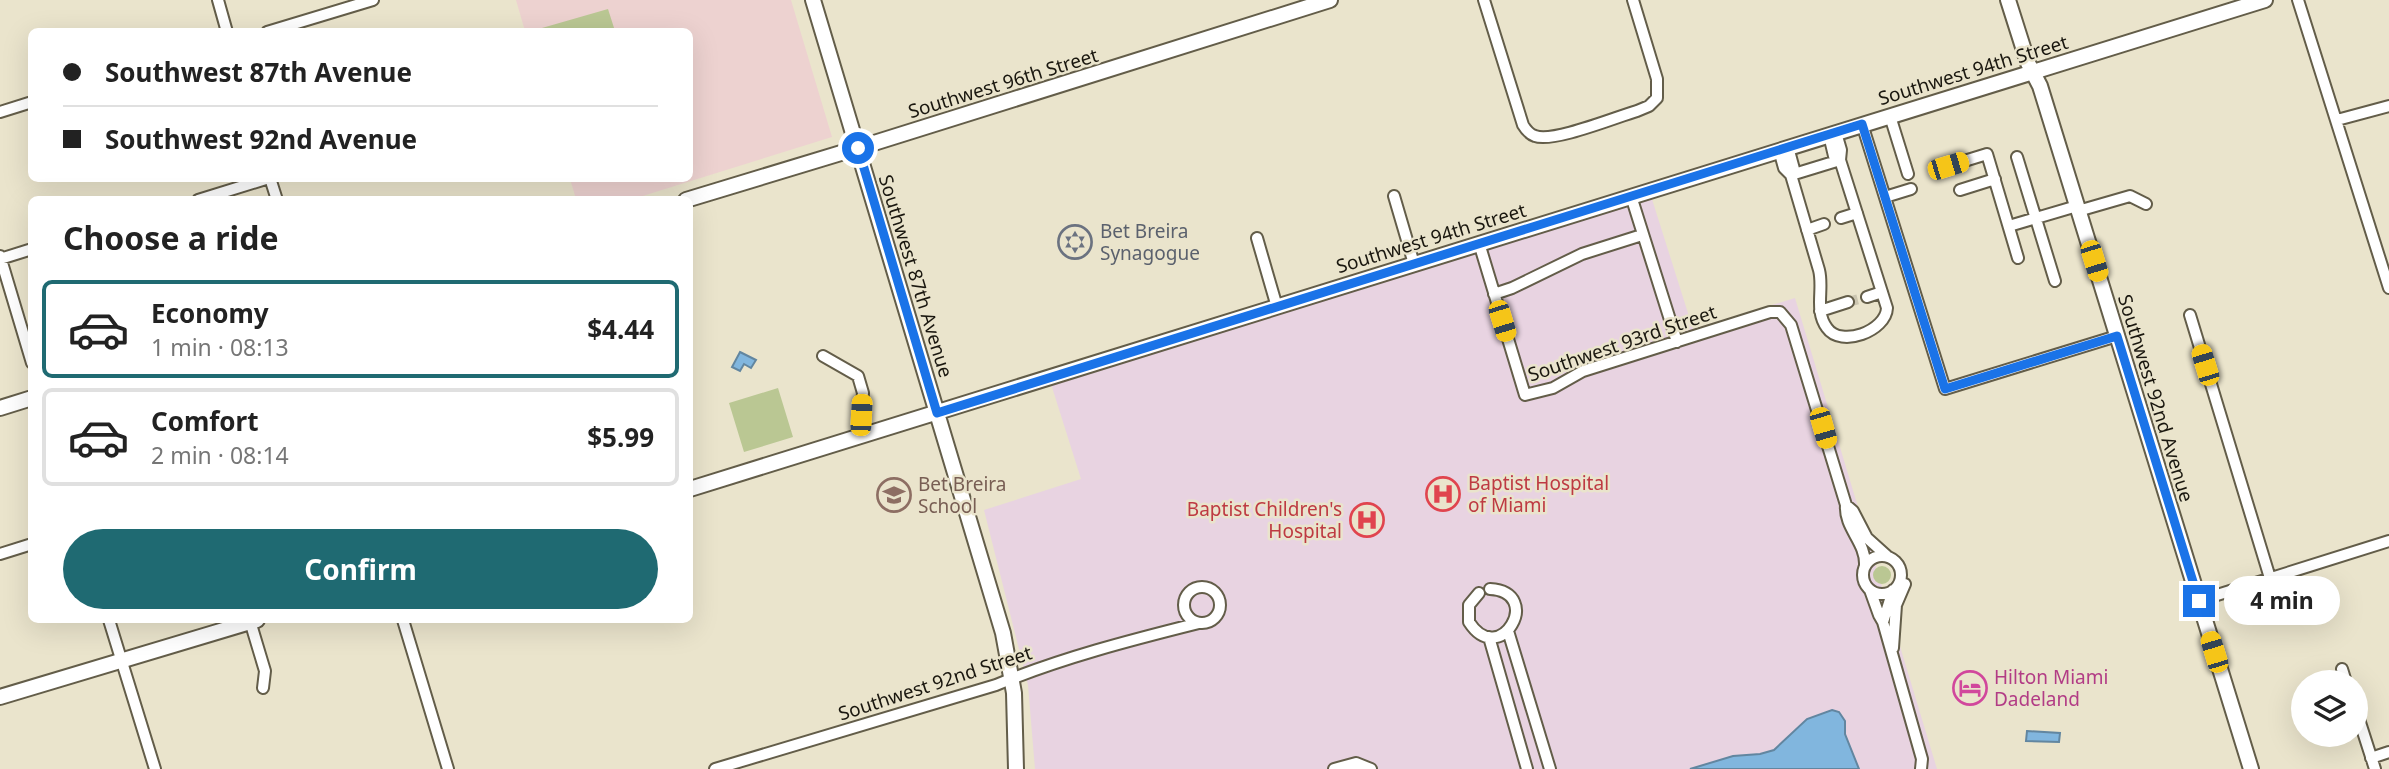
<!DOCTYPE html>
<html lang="en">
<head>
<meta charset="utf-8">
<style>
	:root { --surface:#fff; --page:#f6f6f6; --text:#222; --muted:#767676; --line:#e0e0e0; --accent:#1f6a72 }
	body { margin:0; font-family:"Noto Sans",sans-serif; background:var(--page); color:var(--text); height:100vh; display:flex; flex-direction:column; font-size:26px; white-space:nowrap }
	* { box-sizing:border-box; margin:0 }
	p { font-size:23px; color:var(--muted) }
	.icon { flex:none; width:38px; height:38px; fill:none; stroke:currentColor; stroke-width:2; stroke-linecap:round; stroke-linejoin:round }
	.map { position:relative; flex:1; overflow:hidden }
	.sheet { position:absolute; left:28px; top:196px; width:665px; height:427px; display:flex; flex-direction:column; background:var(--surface); border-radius:10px; box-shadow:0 7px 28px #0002 }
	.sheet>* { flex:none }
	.banner { position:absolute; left:28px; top:28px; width:665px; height:154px; border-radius:10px; box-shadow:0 7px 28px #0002; display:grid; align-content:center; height:154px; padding:0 35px; background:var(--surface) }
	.tools { position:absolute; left:2291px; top:670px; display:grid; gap:14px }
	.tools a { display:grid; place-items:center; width:77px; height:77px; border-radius:50%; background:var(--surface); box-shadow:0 7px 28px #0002; font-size:35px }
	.end { position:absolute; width:32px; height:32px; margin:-16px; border:9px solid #1a73e8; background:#fff; box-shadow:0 0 0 4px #fff }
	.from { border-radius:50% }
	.bubble { position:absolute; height:49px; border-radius:24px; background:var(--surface); box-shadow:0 7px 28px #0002; font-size:23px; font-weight:700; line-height:49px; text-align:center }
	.car { position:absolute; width:21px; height:42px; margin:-21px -10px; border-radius:9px; box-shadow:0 0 5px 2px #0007; background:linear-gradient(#f5c518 24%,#345 0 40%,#f5c518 0 76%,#345 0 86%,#f5c518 0) }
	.banner b { display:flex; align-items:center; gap:24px; height:66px; font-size:26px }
	.banner b+b { border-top:2px solid var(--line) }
	.banner i { width:18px; height:18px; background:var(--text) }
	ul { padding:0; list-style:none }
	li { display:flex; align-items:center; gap:21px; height:98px; margin:0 14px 10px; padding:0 21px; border:4px solid var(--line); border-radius:10px }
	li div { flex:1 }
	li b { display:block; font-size:26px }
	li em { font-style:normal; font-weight:700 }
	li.current { border-color:var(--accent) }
	li>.icon { width:63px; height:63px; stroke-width:1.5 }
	h2 { padding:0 35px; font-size:32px; line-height:84px }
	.action { display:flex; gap:14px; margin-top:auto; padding:14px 35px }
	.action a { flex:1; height:80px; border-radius:42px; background:var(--accent); color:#fff; font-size:28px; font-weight:700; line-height:80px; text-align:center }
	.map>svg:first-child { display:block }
	.education { fill:#edd2d0 }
	.medical { fill:#e8d3e1 }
	.green { fill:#bac793 }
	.water { fill:#81b6de; stroke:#6286a0; stroke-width:2 }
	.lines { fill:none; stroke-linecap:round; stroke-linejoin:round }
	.street-tunnel { stroke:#cbc5b0; stroke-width:10; stroke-dasharray:10 5; stroke-linecap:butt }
	.street-casing { stroke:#635d49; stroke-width:14 }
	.secondary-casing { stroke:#635d49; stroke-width:18 }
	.street { stroke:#fff; stroke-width:10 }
	.secondary { stroke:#fff; stroke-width:14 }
	.route { stroke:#1a73e8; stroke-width:9 }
	.labels { text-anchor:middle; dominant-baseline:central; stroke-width:5; stroke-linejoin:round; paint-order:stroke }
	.street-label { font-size:19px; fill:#1a170f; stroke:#eae4cc }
	.worship-label { font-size:19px; fill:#5b616d; stroke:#eae4cc; text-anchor:start }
	.health-label { font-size:19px; fill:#be3a42; stroke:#eae4cc; text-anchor:start }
	.education-label { font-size:19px; fill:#785e54; stroke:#eae4cc; text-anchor:start }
	.hotel-label { font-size:19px; fill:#b23c85; stroke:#eae4cc; text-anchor:start }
</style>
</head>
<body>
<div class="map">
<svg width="2389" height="769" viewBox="0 0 2389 769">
	<rect width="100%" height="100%" fill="#eae4cc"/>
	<path class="education" d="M516 0H791L832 137 633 199H576L570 179 690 178V32L525 31Z"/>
	<path class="medical" d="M1651 196 1693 329 1795 298 1937 769H1035L1028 685 984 510 1081 479 1051 384Z"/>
	<path class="green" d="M608 9 615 31H536L535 30Z
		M778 388 793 437 744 452 729 403Z
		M1873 575a9 9 0 1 1 18 0a9 9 0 1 1-18 0Z"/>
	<path class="water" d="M740 352 756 360 751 368 744 364 740 371 732 367Z
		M1832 710 1839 712 1845 721V734L1859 769H1690L1733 756 1760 754 1774 750 1807 719Z
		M2027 731 2060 733 2059 742 2026 741Z"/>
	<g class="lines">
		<path class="street-tunnel" d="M1848 302 1867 297"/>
		<g class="street-casing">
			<path id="street" d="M218 0 227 32
				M1484 0 1523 125C1526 130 1529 134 1535 136 1553 143 1616 117 1637 111L1649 106 1657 98V79L1633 0
				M2298 0 2389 288
				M267 32 373 0
				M0 112 32 102
				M1890 116 1908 174
				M2337 120 2389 106
				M1862 124 1945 389 2117 336
				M1829 135 1834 156 1840 160
				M1788 147 1794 169 1791 175
				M1779 150 1784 168 1791 175 1819 270C1824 289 1814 311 1827 328 1841 348 1886 331 1887 308L1840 160 1841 150 1836 133
				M2017 157 2055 281
				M1948 166 1987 154 2018 258
				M1791 175 1840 160
				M270 178 277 200
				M1960 190 1995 179
				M1394 196 1414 264
				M1631 196 1677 342
				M1885 197 1911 189
				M198 200 269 178
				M2078 211 2130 196 2146 204
				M1841 218 1857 213
				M2009 226 2077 206
				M1807 230 1824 224
				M1257 238 1277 307
				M1479 243 1525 395 1553 388 1583 371 1770 312H1780L1791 325 1846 505C1844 528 1866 542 1865 565
				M0 256 32 363
				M0 259 32 249
				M1494 294 1512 288 1582 254 1642 235
				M1867 297 1882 292
				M1820 311 1848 302
				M2190 315 2270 578
				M823 356 858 376 863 393 861 415 866 435
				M1846 505 1853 511 1867 538 1887 556
				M0 554 32 544
				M1863 575a19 19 0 1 1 38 0a19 19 0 1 1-38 0Z
				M1184 605a18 18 0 1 1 36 0a18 18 0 1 1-36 0Z
				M1870 590 1879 615 1883 622 1922 759 1921 769
				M1479 593 1469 605V622C1500 670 1545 592 1490 589
				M2198 601 2389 541
				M109 620 155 769
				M403 620 448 769
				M250 621 265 671 263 688
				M1883 622 1893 590
				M1508 631 1550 769
				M1489 637 1527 769
				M1893 648 1896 605 1905 584
				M2342 669 2346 682
				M2356 710 2375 769
				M2371 758 2389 752
				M715 769 996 685C1061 658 1131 640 1199 623
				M1334 769 1356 763 1371 769"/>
		</g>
		<g class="secondary-casing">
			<path id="secondary" d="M813 0 1003 633 1014 693 1016 769
				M2008 0 2028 63 2040 86 2251 769
				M686 200 874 143 1330 0
				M0 408 32 398
				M690 489 2265 0
				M0 697 257 620"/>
		</g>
		<use href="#street" class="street"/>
		<use href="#secondary" class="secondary"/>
	</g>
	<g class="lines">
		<path class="route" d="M858 148 937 413 1862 124 1945 389 2117 336 2199 601"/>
	</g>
	<defs>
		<g id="synagogue-ring" transform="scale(1.75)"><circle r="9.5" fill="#eae4cc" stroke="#6b7280" stroke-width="1.5"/><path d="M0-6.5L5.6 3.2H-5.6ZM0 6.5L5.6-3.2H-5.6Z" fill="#6b7280"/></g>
		<g id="hospital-ring" transform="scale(1.75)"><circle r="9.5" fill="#eae4cc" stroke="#e0444e" stroke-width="1.5"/><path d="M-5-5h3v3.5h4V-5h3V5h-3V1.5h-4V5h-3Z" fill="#e0444e"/></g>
		<g id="school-ring" transform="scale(1.75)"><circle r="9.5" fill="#eae4cc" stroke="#8d6e63" stroke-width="1.5"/><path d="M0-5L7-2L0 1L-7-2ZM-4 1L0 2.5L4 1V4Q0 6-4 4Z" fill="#8d6e63"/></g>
		<g id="hotel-ring" transform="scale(1.75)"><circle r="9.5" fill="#eae4cc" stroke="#d1479c" stroke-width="1.5"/><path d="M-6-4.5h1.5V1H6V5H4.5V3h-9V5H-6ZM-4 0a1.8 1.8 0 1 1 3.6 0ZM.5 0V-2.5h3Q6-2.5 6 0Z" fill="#d1479c"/></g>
	</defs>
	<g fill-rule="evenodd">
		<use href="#synagogue-ring" x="1075" y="242"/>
		<use href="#hospital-ring" x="1443" y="494"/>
		<use href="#school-ring" x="894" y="495"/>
		<use href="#hospital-ring" x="1367" y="520"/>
		<use href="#hotel-ring" x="1970" y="688"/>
	</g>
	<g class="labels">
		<g class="street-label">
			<text transform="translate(1973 70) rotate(-17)">Southwest 94th Street</text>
			<text transform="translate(1003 83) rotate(-17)">Southwest 96th Street</text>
			<text transform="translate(1431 238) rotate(-17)">Southwest 94th Street</text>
			<text transform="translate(916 276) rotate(73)">Southwest 87th Avenue</text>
			<text transform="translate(1622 343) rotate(-19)">Southwest 93rd Street</text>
			<text transform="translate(2156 398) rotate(73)">Southwest 92nd Avenue</text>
			<text transform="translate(935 683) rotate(-18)">Southwest 92nd Street</text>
		</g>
		<g class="worship-label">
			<text x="1100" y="231">Bet Breira<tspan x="1100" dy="22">Synagogue</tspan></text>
		</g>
		<g class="health-label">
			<text x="1468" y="483">Baptist Hospital<tspan x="1468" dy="22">of Miami</tspan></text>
			<text x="1342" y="509" text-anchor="end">Baptist Children's<tspan x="1342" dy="22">Hospital</tspan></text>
		</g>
		<g class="education-label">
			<text x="918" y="484">Bet Breira<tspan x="918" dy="22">School</tspan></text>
		</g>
		<g class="hotel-label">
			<text x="1994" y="677">Hilton Miami<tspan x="1994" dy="22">Dadeland</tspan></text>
		</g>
	</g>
</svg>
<div class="tools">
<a><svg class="icon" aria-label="layers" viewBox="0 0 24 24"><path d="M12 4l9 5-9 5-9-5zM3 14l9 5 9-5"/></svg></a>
</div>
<i class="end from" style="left:858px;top:148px"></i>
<i class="end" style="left:2199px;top:601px"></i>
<div class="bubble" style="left:2224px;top:576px;width:116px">4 min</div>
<i class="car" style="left:1948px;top:166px;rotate:73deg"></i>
<i class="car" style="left:2094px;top:261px;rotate:163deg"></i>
<i class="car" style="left:1502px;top:321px;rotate:163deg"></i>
<i class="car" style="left:2205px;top:365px;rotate:343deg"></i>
<i class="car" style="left:861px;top:415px;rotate:3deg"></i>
<i class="car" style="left:1823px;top:428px;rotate:164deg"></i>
<i class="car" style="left:2214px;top:652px;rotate:343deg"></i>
<div class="banner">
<b><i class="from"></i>Southwest 87th Avenue</b>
<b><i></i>Southwest 92nd Avenue</b>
</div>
<section class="sheet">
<h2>Choose a ride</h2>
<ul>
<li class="current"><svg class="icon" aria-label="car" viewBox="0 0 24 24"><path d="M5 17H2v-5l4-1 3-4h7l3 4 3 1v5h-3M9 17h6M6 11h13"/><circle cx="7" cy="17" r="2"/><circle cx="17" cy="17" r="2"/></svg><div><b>Economy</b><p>1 min · 08:13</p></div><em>$4.44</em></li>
<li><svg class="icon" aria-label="car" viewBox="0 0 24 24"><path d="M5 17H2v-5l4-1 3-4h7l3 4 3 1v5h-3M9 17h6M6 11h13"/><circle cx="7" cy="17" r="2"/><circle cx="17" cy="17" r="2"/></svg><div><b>Comfort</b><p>2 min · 08:14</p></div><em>$5.99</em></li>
</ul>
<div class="action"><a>Confirm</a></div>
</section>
</div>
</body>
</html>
